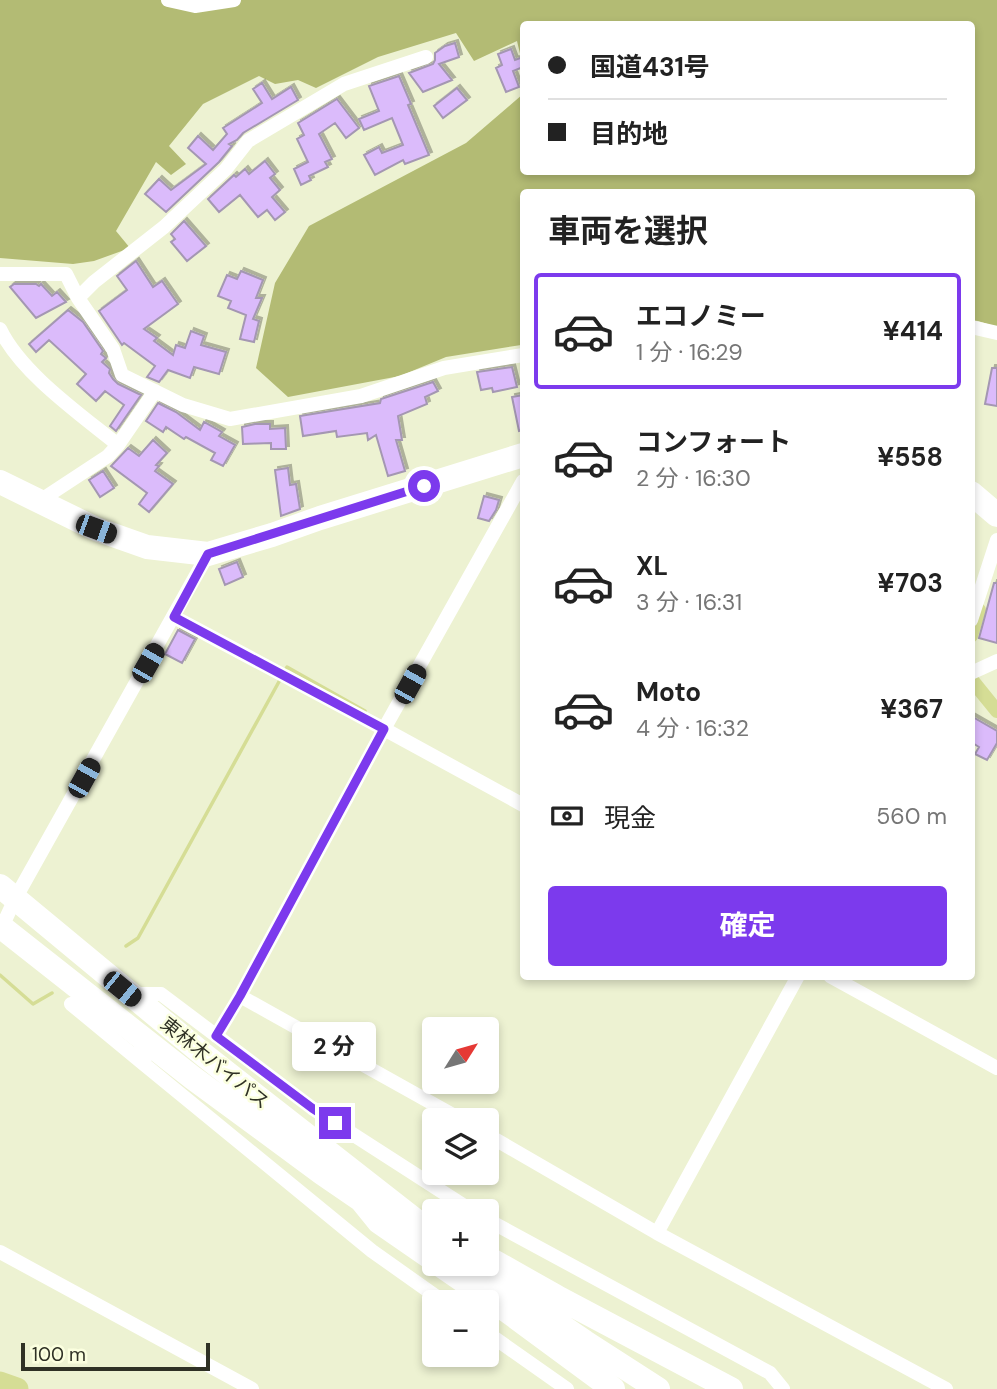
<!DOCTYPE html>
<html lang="ja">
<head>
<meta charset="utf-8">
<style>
	:root { --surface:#fff; --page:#f6f6f6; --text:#222; --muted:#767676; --line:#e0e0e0; --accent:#7c3aed }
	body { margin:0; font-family:"DM Sans","Noto Sans JP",sans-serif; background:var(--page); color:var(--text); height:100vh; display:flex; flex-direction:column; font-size:26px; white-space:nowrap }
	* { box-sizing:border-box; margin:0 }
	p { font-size:23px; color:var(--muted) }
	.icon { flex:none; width:38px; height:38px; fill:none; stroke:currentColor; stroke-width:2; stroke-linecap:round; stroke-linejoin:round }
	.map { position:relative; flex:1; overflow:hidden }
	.details { position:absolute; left:520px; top:189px; width:455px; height:791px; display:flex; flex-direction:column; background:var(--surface); border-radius:7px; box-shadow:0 4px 10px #0003 }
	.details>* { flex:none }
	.hud { position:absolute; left:520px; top:21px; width:455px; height:154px; border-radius:7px; box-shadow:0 4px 10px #0003; display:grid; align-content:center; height:154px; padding:0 28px; background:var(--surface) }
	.needle { width:46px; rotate:53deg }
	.fabs { position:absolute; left:422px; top:1017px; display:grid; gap:14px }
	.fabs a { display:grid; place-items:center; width:77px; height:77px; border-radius:7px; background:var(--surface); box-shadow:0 4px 10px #0003; font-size:35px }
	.scale { position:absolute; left:21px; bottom:18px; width:189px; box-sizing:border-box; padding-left:7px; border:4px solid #2f3125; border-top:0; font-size:19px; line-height:24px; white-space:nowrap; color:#2f3125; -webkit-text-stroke:5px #fbffdf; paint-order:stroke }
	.end { position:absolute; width:32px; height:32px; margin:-16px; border:9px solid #7c3aed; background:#fff; box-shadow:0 0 0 4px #fff }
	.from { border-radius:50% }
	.bubble { position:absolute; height:49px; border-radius:7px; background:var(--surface); box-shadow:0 4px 10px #0003; font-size:23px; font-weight:700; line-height:49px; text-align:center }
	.car { position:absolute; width:21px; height:42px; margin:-21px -10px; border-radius:9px; box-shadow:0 0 5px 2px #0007; background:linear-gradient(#222 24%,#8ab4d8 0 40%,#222 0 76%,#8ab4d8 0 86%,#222 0) }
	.hud b { display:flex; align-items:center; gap:24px; height:66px; font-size:26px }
	.hud b+b { border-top:2px solid var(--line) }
	.hud i { width:18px; height:18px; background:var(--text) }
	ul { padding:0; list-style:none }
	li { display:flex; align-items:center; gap:21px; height:116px; margin:0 14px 10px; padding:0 14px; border:4px solid transparent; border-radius:7px }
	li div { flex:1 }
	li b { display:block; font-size:26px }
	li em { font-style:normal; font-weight:700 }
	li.current { border-color:var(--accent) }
	li>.icon { width:63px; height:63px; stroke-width:1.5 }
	h2 { padding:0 28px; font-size:32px; line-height:84px }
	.pay { display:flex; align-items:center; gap:18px; height:77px; padding:0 28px; font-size:26px }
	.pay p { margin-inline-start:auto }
	.button { display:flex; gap:14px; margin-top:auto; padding:14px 28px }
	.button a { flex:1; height:80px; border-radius:7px; background:var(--accent); color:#fff; font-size:28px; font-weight:700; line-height:80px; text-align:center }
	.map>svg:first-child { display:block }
	.forest { fill:#b3bb74 }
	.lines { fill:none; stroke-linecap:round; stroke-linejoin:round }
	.stream { stroke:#d5dd95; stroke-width:3.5 }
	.canal { stroke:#d5dd95; stroke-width:14 }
	.river { stroke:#d5dd95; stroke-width:23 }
	.building { fill:#dbbbfb; stroke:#a497b2; stroke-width:2; filter:url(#shadow) }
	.minor { stroke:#fff; stroke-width:14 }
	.trunk { stroke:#fff; stroke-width:24 }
	.route { stroke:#7c3aed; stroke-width:9 }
	.labels { text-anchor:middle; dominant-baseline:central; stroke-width:5; stroke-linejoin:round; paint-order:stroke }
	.street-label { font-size:19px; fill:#2f3125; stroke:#fbffdf }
</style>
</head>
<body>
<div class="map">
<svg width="997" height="1389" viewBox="0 0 997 1389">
	<defs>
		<filter id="shadow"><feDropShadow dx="3" dy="-3" stdDeviation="0" flood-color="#0004"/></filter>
	</defs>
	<rect width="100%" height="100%" fill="#edf2d2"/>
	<path class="forest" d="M0 0H997V327L978 321 971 320V192H523V318H520L521 345 446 357 400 376 288 397 256 368 275 283 309 226 466 143 523 94V172H971V24H523V66L517 41 474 61 456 33 378 57 316 88 298 80 275 84 259 76 203 104 169 146 186 164 171 175 156 162 116 231 130 248 94 261 73 264 0 258Z"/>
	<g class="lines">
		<path class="stream" d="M285 671 287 667 365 711
			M126 946 138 938 281 678
			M0 975 33 1004 52 993"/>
		<path class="canal" d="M971 636 979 610
			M971 679 997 711"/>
		<path class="river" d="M0 1383 17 1389"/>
	</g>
	<path class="building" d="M455 43 459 57 439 64 452 80 423 92 409 73 433 64 435 60V53L445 46Z
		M511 49 515 60 523 57V67L513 71 519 87 506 92 496 68 502 65 498 54Z
		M399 76 411 104 408 105 429 155 405 164 403 160 375 175 364 155 379 147 382 153 403 145 392 118 364 130 359 119 379 111 369 86Z
		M262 83 272 99 291 87 298 100 243 133 237 140 229 144 232 146 219 162 166 212 145 194 159 179 171 190 206 164 188 148 198 136 213 150 227 134 223 128 262 103 253 89Z
		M457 88 467 100 443 118 434 106Z
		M337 99 359 128 346 138 335 123 319 134 332 159 325 162 328 167 309 176 311 180 301 185 294 169 308 162 297 139 304 135 298 123Z
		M265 161 275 174 270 178 280 190 272 197 285 212 275 220 267 210 258 217 240 195 219 212 208 199 234 175 236 177 245 169 249 174Z
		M184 221 206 246 187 261 171 242 175 239 171 234Z
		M136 261 153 287 162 281 178 304 144 329 157 338 154 341 173 355 176 345 185 348 191 331 204 336 201 345 226 352 219 374 194 367 190 378 168 370 159 382 147 377 155 366 124 343 122 345 118 339 99 311 127 290 117 276Z
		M241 271 263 280 256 298H262L253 319 259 321 254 342 240 339 246 315 228 308 231 301 218 296 227 275 237 279Z
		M14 284H36L39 286 41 284 52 296 57 292 66 302 36 318 10 287Z
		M68 310 83 322 103 351 101 354 106 358 102 362 110 369 109 373 113 379 118 384 141 395 116 431 110 426 124 405 105 391 96 401 77 384 86 374 49 340 36 352 29 344Z
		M512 367 517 387 493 392 492 388 481 390 477 372Z
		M992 368H997V406L985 404Z
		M433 382 438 391 425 397 427 404 398 416 402 440H396L405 471 388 476 376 435 368 440 367 433 337 437 336 431 303 436 300 416 380 403 381 399Z
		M523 395V430L519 431 512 397Z
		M158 403 176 412 200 430 204 422 222 432 219 436 235 445 223 466 211 460 215 453 186 437 184 439 166 427 163 432 146 421Z
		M255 424H270V429L285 428 286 449H271V443L243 444 242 427Z
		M153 440 167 453 156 465 159 466 155 471 173 484 149 512 139 504 147 493 111 466 128 448 139 456Z
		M288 468 290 485 296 484 300 509 281 516 275 470Z
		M103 471 114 488 100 497 89 480Z
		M484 496 499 500 496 510 489 521 478 518Z
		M237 562 243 577 225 585 219 569Z
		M994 583H997V643L979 638Z
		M178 630 195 639 182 663 165 654Z
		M971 716 997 731V743L987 760 975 754 979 747 971 742Z"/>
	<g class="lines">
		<path class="minor" d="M168 0 195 6 234 0
			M0 274H66L78 298 94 282 164 227 226 169 248 141 344 84 426 57
			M78 298 113 349 122 375 183 405 230 419 361 396 444 368 523 355
			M971 327 997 333
			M0 329C21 373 80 414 118 445L155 391
			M38 502 108 456 118 445
			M174 617 384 729 523 805
			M971 620 997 540
			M971 673 997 661
			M0 931 15 899 208 554
			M830 976 997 1068
			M130 991 140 994H161L312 1108 472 1211
			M240 996 462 1120
			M71 1004 145 1065
			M216 1036 240 996 384 729 523 481
			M138 1037 142 1048 145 1065 372 1251 444 1302
			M486 1134 657 1233 946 1389
			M486 1219 770 1373 783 1389
			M657 1233 798 976
			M0 1252 252 1389
			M486 1332 567 1389"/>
		<path class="trunk" d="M0 482 96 529 147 547 208 554 272 535 320 518 523 455
			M971 493 997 515
			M0 886 204 1055 434 1235
			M0 926 193 1078 322 1173 376 1210
			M362 1201 379 1222 434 1260
			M486 1257 557 1297 731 1389
			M439 1264 506 1310 613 1389
			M470 1264 585 1342 658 1389"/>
	</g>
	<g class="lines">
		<path class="route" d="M335 1123 312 1108 216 1036 240 996 384 729 174 617 208 554 424 486"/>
	</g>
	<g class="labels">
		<g class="street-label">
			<text transform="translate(215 1063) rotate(39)">東林木バイパス</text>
		</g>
	</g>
</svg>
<div class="fabs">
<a><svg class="needle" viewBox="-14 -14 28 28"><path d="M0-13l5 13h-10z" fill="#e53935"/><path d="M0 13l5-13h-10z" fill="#767676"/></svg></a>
<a><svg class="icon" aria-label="layers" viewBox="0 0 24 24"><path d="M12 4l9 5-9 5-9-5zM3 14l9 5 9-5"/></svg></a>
<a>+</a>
<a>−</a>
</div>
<div class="scale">100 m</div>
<i class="end from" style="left:424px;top:486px"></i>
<i class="end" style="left:335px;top:1123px"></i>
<div class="bubble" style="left:292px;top:1022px;width:84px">2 分</div>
<i class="car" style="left:96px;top:529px;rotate:110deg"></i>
<i class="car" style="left:148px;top:663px;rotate:30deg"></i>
<i class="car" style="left:410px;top:684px;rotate:29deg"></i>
<i class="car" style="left:84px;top:778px;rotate:29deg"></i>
<i class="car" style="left:122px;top:989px;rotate:129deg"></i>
<div class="hud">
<b><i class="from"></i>国道431号</b>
<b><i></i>目的地</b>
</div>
<section class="details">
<h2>車両を選択</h2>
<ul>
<li class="current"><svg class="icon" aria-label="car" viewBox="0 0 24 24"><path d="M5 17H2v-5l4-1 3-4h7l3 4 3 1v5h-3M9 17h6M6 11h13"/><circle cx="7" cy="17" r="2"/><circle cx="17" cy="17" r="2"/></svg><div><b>エコノミー</b><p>1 分 · 16:29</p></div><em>¥414</em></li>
<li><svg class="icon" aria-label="car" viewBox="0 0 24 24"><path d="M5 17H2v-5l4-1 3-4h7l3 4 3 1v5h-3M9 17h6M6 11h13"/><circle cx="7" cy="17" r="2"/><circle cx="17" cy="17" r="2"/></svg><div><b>コンフォート</b><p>2 分 · 16:30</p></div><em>¥558</em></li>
<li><svg class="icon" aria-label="car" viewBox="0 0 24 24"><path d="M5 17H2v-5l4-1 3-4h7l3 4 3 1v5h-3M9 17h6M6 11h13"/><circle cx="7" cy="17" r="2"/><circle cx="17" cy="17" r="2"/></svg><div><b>XL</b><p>3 分 · 16:31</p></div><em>¥703</em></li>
<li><svg class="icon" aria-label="car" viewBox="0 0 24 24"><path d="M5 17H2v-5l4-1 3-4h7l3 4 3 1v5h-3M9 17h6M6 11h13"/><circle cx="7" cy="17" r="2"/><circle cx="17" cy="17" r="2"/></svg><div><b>Moto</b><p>4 分 · 16:32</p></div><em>¥367</em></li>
</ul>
<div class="pay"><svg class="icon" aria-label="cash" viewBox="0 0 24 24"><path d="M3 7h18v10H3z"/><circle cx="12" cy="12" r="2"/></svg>現金<p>560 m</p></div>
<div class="button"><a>確定</a></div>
</section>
</div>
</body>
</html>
